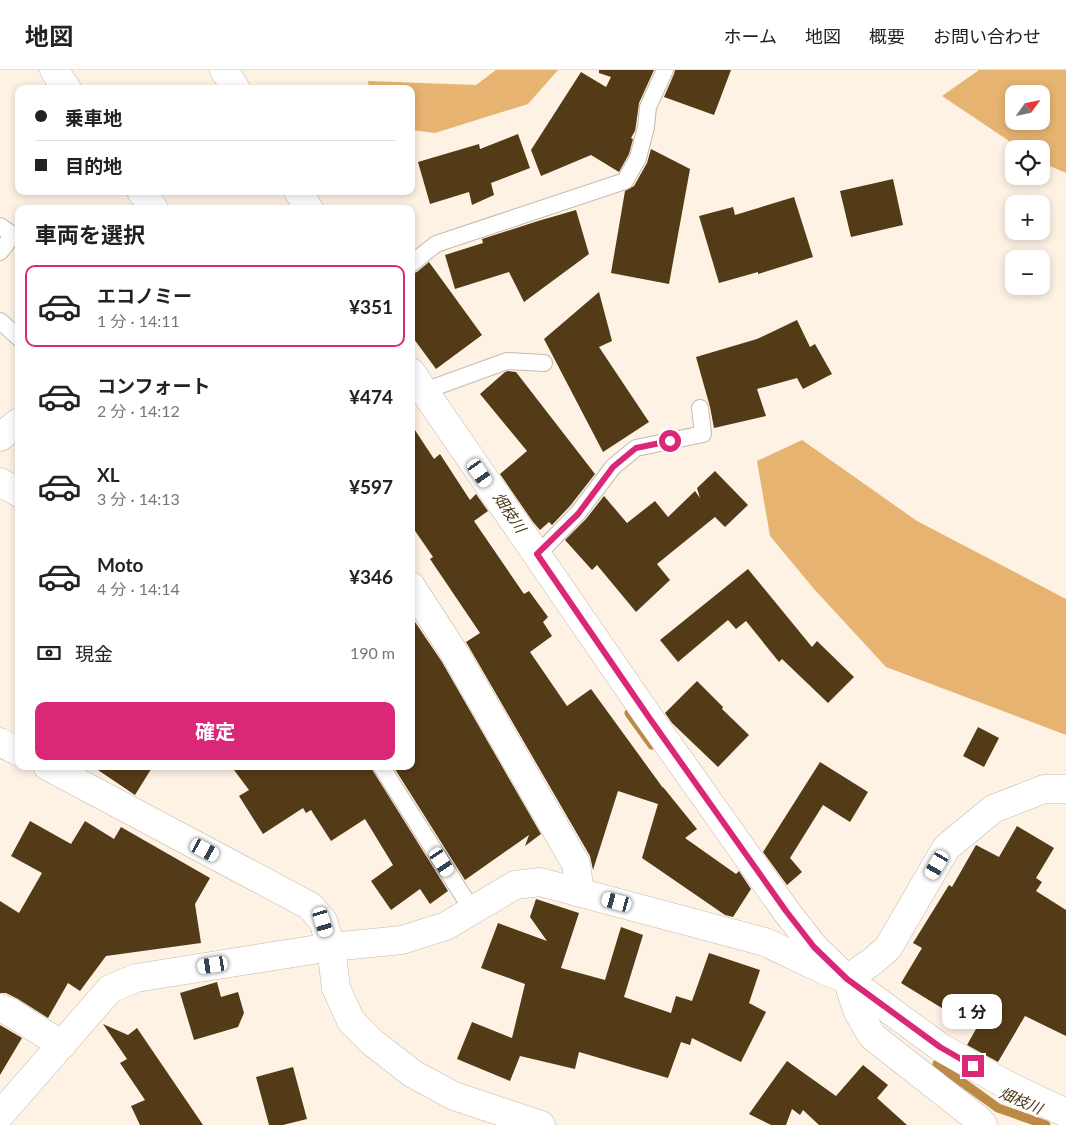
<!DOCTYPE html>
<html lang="ja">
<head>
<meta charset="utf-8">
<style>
	:root { --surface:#fff; --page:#f2f2f2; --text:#222; --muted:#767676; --line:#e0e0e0; --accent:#db2777 }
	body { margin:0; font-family:Lato,"Noto Sans JP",sans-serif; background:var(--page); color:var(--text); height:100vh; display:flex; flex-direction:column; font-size:19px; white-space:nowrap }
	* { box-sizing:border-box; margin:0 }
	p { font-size:16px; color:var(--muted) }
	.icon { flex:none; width:28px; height:28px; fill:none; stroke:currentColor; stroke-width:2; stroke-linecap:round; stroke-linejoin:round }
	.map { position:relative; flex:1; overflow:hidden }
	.panel { position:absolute; left:15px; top:135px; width:400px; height:565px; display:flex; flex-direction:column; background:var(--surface); border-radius:10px; box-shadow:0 2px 8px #0003 }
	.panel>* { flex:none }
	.hud { position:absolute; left:15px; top:15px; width:400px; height:110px; border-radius:10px; box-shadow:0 2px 8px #0003; display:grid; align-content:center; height:110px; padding:0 20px; background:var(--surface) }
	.needle { width:32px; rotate:57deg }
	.fabs { position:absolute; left:1005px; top:15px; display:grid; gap:10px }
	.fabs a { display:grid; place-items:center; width:45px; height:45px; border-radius:10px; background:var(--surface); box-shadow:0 2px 8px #0003; font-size:25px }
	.end { position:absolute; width:22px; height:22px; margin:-11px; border:6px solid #db2777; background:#fff; box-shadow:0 0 0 2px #fff }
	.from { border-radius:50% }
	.bubble { position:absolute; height:35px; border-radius:10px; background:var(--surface); box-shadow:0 2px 8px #0003; font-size:16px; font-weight:700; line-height:35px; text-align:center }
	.car { position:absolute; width:15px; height:30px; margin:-15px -8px; border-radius:6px; box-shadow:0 0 4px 1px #0007; background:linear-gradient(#fff 24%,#345 0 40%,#fff 0 76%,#345 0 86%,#fff 0) }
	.hud b { display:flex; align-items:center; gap:18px; height:48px; font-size:19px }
	.hud b+b { border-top:1px solid var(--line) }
	.hud i { width:12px; height:12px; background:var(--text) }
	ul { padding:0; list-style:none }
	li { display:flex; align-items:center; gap:15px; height:82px; margin:0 10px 8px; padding:0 10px; border:2px solid transparent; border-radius:10px }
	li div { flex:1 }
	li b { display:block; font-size:19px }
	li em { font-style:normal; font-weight:700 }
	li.current { border-color:var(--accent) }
	li>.icon { width:45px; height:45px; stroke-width:1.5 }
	h2 { padding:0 20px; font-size:22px; line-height:60px }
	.pay { display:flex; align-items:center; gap:12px; height:55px; padding:0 20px; font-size:19px }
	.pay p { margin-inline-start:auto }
	.cta { display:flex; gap:10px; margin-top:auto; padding:10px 20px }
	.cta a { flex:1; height:58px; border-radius:10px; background:var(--accent); color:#fff; font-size:20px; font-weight:700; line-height:58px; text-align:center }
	header { display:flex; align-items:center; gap:30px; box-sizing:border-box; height:70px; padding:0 25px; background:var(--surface); border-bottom:1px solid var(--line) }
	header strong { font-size:24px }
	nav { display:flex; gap:28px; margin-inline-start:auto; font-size:18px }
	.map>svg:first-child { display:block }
	.forest { fill:#e6b470; fill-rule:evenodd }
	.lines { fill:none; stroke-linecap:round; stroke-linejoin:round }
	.stream { stroke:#bb8a47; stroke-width:9 }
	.building { fill:#543b17 }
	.lane-casing { stroke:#c4b9ac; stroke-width:18 }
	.street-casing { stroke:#c4b9ac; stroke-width:29 }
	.secondary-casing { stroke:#c4b9ac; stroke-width:29 }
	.lane { stroke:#fff; stroke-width:16 }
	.street { stroke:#fff; stroke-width:28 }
	.secondary { stroke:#fff; stroke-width:28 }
	.route { stroke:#db2777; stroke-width:6 }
	.labels { text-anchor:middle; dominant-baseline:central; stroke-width:5; stroke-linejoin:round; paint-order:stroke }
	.water-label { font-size:15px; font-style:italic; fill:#4b3619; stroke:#fff }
</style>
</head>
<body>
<header>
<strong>地図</strong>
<nav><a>ホーム</a><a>地図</a><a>概要</a><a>お問い合わせ</a></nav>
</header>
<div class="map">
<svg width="1066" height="1055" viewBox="0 0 1066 1055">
	<rect width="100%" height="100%" fill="#fdf2e4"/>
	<path class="forest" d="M496 0H558L528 34 435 63 411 60V19H369L368 11 476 15Z
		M979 0H1066V103L1041 92V79H1021L942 26ZM1014 24H1041V51H1014Z
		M802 370 917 451 1066 529V665L886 597 814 519 770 466 757 391Z"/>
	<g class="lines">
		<path class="stream" d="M629 643 652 675
			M937 994 998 1038 1046 1055"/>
	</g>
	<path class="building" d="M599 0H654L639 33 636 55 635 61 631 68 633 69 629 84 619 102 591 85 541 106 531 80 581 2 606 17 611 7 599 3Z
		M675 0H731L714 45 664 27 674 4Z
		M518 64 530 98 491 113 494 125 472 135 469 122 430 134 418 92 479 74 480 79Z
		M651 79 690 99 669 214 611 203 625 121 634 116 647 93Z
		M893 109 903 155 851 167 840 121Z
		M794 127 813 187 758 204V202L719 213 699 146 733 137 735 145Z
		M576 140 589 184 524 232 509 202 455 219 445 185 483 173 482 169 538 151Z
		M429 192 482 265 436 299 411 265V204L417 202Z
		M599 222 612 271 599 277 649 352 603 382 544 269Z
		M797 250 810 277 815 274 832 304 803 319 797 308 757 319 766 346 714 358 710 337 696 287 757 269Z
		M508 301 516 302 595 404 570 436 552 455 549 452 540 460 533 452 500 404 527 381 480 324 505 302Z
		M411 354 434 389 440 384 470 430 476 424 488 441 474 451 524 524 529 521 548 547 543 552 552 566 530 582 567 636 591 619 663 718V717L697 759 685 768 736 804 739 801 751 819 733 847 725 845 642 788 658 734 618 721 593 800 590 786 466 572 480 563 430 489 433 487 411 455Z
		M715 401 748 435 725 457 715 447 657 494 670 510 636 542 597 495 592 500 565 470 586 449 604 426 627 453 655 431 668 447 695 421 700 428 697 418Z
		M748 499 812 577 817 571 854 607 828 633 782 589 779 592 746 551 736 559 728 550 678 592 660 570Z
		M411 546 442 592 541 764 525 776 529 765 465 810 393 696H411Z
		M697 611 723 637 722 639 749 665 718 697 672 653 665 643Z
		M978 657 999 668 984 697 963 686Z
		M820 692 868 722 850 752 823 735 790 788 802 802 787 815 763 782Z
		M92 696H153L135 725Z
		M231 696H371L373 701 448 821 430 834 420 819 391 840 371 811 393 795 365 749 331 771 311 740 306 743 303 738 263 764 239 726 249 720Z
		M30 751 71 774 85 751 114 769 121 757 210 808 195 834 201 873 106 886 80 921 68 913 48 948 18 929 6 923H0V831L19 843 42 803 11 786Z
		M1017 756 1054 778 1036 808 1042 812 1036 821 1066 840V966L1025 946 998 992 967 975 976 959 901 913 922 878 913 873 949 815 952 817 976 775 999 787Z
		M536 829 579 843 561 898 605 910 621 857 643 865 624 927 671 943 676 926 692 931 709 883 760 900 749 933 766 942 741 992 692 968 690 975 681 972 668 1008 579 982 575 999 520 986 510 1011 457 989 472 952 512 968 525 914 481 898 498 853 547 871 530 847Z
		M217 912 221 927 238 922 244 943 238 957 194 970 180 923Z
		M103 954 128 965 137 958 203 1055H140L131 1036 145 1030 120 993 127 989Z
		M0 955 22 968 0 1005Z
		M787 991 836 1026 863 995 888 1015 877 1028 907 1055H819L803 1040 800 1045 792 1039 786 1055H771L749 1044Z
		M293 997 307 1049 283 1055H269L256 1007Z"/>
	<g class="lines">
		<g class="lane-casing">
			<path id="lane" d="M0 156 13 165 0 182
				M411 194 436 174 625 111 638 88 646 57 648 37 665 0
				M0 251 19 268
				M424 321 507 291 544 293
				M537 485 578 443 613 397 636 378 703 364 700 338
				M381 696 472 840"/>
		</g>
		<g class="street-casing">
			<path id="street" d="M54 0 67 19
				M224 0 236 19
				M141 121 154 139
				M298 121 309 139
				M411 302 648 646 786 841 814 877 847 909 940 977 1005 1014 1066 1043
				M0 367 19 352
				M0 412 19 423
				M411 516 455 584 576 794 580 823
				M847 909 857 940 872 966 979 1050 983 1055
				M0 938 10 942 62 975
				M0 1045 110 919 136 908 331 877"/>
		</g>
		<g class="secondary-casing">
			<path id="secondary" d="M0 672 19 682
				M47 696 310 836 323 851 331 877 336 918 351 951 372 972 413 1004 454 1026 541 1055
				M331 877 402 870 446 856 515 815 540 812 765 872 828 902 847 909 873 891 888 878 946 778 993 739 1044 719H1066"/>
		</g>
		<use href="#lane" class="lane"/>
		<use href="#street" class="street"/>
		<use href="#secondary" class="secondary"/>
	</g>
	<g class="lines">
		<path class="route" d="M670 371 636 378 613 397 578 444 537 484 648 646 786 841 814 877 847 909 940 977 973 996"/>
	</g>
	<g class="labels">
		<g class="water-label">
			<text transform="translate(510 442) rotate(56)">畑枝川</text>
			<text transform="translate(1021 1030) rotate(23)">畑枝川</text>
		</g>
	</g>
</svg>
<div class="fabs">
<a><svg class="needle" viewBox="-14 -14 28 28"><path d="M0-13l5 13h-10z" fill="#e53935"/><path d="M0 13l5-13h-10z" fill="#767676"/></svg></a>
<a><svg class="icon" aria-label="locate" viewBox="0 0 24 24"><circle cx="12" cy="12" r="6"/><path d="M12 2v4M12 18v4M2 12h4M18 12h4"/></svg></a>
<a>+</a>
<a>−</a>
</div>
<i class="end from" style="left:670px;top:371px"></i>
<i class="end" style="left:973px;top:996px"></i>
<div class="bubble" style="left:942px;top:924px;width:60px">1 分</div>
<i class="car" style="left:480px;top:403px;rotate:145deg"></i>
<i class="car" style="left:205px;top:780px;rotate:118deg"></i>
<i class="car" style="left:442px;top:792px;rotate:147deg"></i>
<i class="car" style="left:937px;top:795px;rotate:210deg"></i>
<i class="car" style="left:617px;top:832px;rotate:285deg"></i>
<i class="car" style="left:323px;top:852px;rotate:163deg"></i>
<i class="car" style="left:213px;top:895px;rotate:261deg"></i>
<div class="hud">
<b><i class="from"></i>乗車地</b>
<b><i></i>目的地</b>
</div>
<section class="panel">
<h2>車両を選択</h2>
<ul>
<li class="current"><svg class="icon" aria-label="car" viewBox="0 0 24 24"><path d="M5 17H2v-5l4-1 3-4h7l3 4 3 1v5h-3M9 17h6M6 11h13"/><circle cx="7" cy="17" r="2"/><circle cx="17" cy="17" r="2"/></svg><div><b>エコノミー</b><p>1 分 · 14:11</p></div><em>¥351</em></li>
<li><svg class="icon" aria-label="car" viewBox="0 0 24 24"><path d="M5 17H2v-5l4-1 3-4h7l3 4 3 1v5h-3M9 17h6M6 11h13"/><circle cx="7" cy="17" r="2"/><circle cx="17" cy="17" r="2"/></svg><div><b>コンフォート</b><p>2 分 · 14:12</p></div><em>¥474</em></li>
<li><svg class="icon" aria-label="car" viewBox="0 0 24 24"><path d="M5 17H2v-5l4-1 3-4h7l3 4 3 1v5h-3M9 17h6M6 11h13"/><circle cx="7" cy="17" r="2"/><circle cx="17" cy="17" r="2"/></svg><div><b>XL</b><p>3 分 · 14:13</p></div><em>¥597</em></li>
<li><svg class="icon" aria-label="car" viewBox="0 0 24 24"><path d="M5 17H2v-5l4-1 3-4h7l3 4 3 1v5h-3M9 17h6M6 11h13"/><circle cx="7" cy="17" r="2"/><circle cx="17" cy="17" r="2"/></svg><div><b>Moto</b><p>4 分 · 14:14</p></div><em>¥346</em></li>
</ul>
<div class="pay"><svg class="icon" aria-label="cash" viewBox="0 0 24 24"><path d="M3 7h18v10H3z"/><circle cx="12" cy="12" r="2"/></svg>現金<p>190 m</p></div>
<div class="cta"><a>確定</a></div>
</section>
</div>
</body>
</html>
